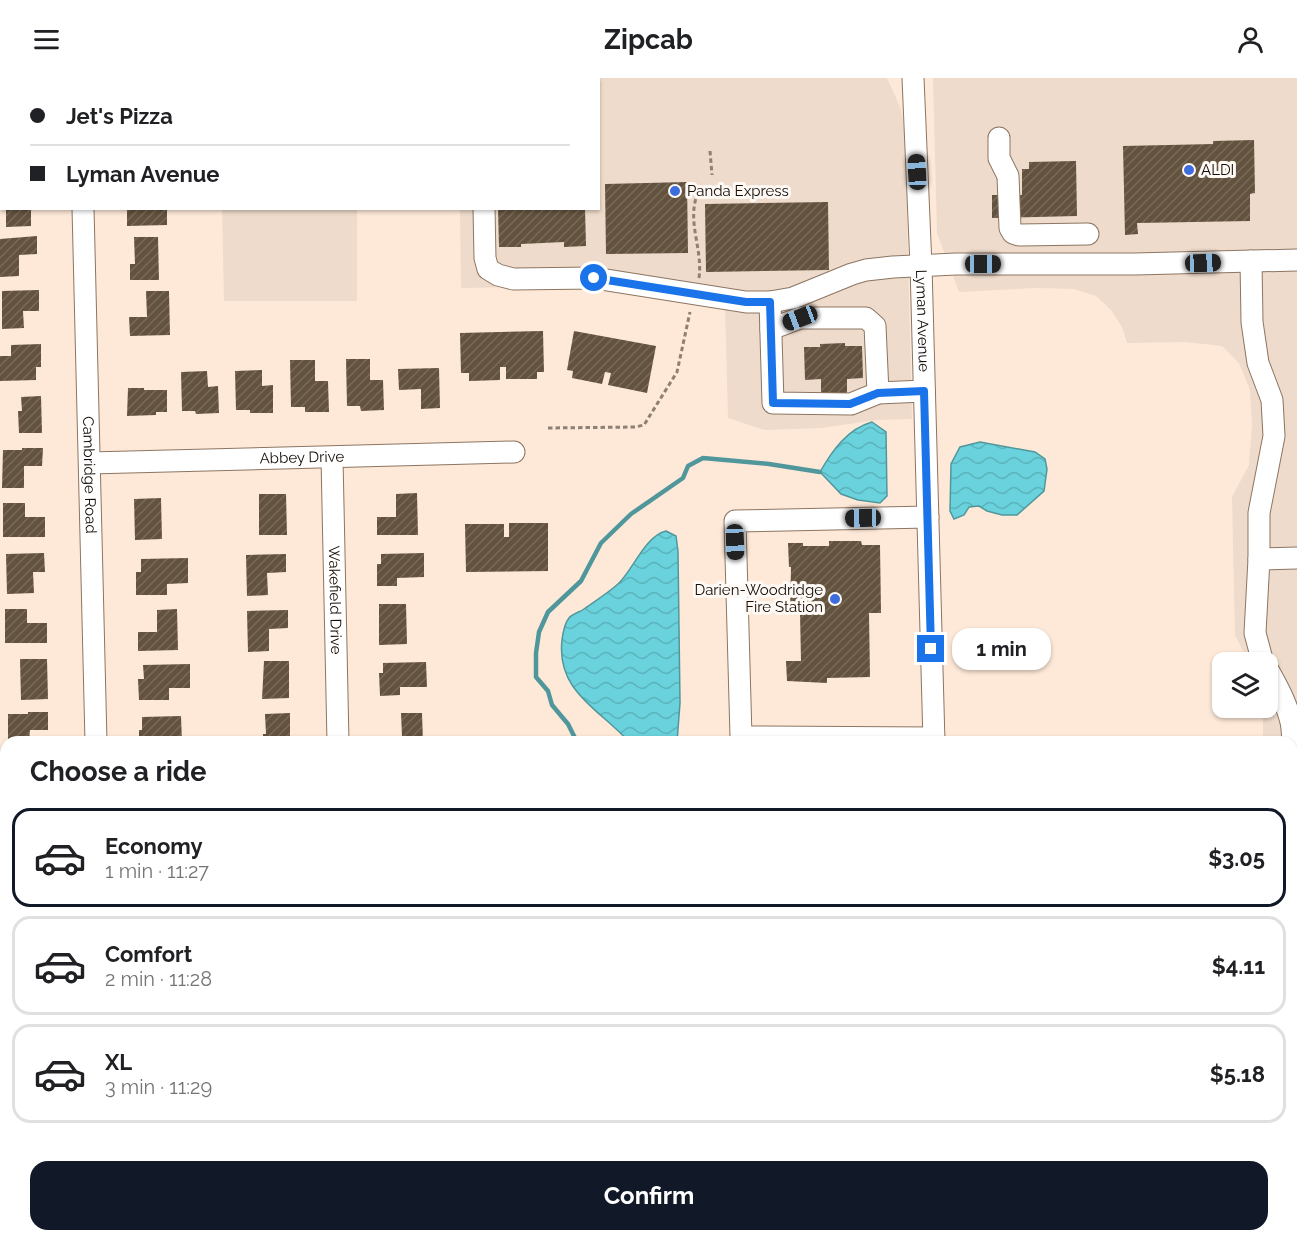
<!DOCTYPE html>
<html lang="en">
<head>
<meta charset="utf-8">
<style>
	:root { --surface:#fff; --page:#f2f2f2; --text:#202124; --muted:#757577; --line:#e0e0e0; --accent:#111827 }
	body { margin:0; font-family:Raleway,sans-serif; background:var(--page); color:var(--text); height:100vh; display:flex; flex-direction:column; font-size:22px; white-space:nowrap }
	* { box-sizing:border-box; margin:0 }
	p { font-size:20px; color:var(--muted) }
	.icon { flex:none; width:33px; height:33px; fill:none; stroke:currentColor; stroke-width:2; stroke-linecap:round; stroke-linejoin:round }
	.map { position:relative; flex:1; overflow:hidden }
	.side { position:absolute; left:0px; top:658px; width:1298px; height:506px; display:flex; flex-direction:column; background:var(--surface); border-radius:18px 18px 0 0; box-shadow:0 2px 4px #0004 }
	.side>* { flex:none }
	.hud { position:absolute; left:0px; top:0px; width:600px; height:132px; box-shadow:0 2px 4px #0004; display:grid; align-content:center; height:132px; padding:0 30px; background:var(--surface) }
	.buttons { position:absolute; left:1212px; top:574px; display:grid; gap:12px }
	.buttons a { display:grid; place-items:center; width:66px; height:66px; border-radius:12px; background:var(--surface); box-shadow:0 2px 4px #0004; font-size:30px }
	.end { position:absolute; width:27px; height:27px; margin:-14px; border:8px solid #1a73e8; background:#fff; box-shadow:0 0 0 3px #fff }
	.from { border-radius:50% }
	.bubble { position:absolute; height:42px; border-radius:18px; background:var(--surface); box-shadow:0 2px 4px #0004; font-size:20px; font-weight:700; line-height:42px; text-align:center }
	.car { position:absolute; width:18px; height:36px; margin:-18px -9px; border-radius:8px; box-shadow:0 0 4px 2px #0007; background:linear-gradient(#222 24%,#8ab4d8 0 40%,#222 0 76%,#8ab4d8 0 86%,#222 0) }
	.hud b { display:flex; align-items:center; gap:21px; height:57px; font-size:22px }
	.hud b+b { border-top:2px solid var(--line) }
	.hud i { width:15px; height:15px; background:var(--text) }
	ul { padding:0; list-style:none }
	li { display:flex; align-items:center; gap:18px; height:99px; margin:0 12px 9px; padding:0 18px; border:3px solid var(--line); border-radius:18px }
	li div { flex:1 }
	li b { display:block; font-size:22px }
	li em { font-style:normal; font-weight:700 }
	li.selected { border-color:var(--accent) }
	li>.icon { width:54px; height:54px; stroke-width:1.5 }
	h2 { padding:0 30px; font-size:27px; line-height:72px }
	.action { display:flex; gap:12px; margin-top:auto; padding:12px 30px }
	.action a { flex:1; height:69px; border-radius:18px; background:var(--accent); color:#fff; font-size:24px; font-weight:700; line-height:69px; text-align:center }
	header { display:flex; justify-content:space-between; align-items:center; height:78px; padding:0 30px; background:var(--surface); font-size:27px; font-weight:700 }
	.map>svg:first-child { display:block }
	.commercial { fill:#eedbcb }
	.green { fill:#9fd198 }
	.water { fill:url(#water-waves); stroke:#50979c; stroke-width:1.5 }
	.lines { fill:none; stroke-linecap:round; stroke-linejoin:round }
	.stream { stroke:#50979c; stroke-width:4.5 }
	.building { fill:url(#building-hatch) }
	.minor-casing { stroke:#8c7562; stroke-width:23 }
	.path { stroke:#8f8074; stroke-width:3; stroke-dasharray:4.5 3; stroke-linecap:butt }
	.minor { stroke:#fff; stroke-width:21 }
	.route { stroke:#1a73e8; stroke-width:8 }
	.poi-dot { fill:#3c6cdd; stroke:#fef9f5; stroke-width:2 }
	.labels { text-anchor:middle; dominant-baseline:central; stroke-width:6; stroke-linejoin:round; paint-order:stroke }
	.poi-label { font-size:15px; fill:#140c06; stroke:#fef9f5; text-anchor:start }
	.street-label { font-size:15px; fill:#140c06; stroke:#fef9f5 }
</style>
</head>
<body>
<header><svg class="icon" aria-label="menu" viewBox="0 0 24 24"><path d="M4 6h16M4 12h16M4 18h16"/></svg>Zipcab<svg class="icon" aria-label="person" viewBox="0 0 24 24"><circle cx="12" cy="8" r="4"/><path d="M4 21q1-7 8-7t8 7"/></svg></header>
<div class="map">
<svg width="1297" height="1163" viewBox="0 0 1297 1163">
	<defs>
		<pattern id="water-waves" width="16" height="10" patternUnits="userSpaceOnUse" patternTransform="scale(1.5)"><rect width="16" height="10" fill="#6ad2dc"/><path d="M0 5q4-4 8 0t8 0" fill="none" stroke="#5bb3bb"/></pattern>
		<pattern id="building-hatch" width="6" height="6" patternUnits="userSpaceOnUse" patternTransform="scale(1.5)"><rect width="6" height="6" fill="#63523d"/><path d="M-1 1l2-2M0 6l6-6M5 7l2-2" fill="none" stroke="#786b5b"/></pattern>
	</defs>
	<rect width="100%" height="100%" fill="#fee9d8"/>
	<path class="commercial" d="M457 0H887L901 31 905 52 912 341 877 342 821 350 765 352 728 340 725 229 601 208 461 210 460 131 598 130V2Z
		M933 0H1297V808H1292V664H1263V630H1268V585H1249L1235 557 1232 419 1249 387 1252 347 1250 312 1239 285 1222 268 1185 264 1127 265 1122 249 1111 232 1096 218 1074 211 1037 210 959 214 937 155Z
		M222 131H357V223H224Z"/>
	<path class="green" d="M0 928H6V1158H217V1163H0Z"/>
	<path class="water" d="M872 344 886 354 887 418 880 425 858 422 841 416 820 394C832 373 847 351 872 344Z
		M980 364 1035 374 1045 381 1047 391 1044 413 1017 437H1002L987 433 979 428 969 429 964 437 954 441 950 433 951 386 960 369Z
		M666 453 676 458 678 473 680 625 677 664H629C601 632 556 614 562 562 563 555 564 546 569 540 572 536 580 534 584 531 595 523 608 515 618 506 633 492 645 458 666 453Z
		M1292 839 1297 840V971H1292Z"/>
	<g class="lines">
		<path class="stream" d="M577 664 568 646 552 627 548 613 536 599V575L539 554 548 534 581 503 601 465 631 436 683 400 688 388 703 380 769 386 820 394"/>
	</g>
	<path class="building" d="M1254 62 1255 115 1250 116V143L1137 145 1138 156 1125 157 1123 68 1213 66V63Z
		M1076 83 1077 138 992 140V117H1022V91H1029V84Z
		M687 104 688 175 606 176 605 106Z
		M828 124 829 192 706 194 705 126Z
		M6 130H31V148L6 149Z
		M127 130H167V147L127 148Z
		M498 130H585L586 168 564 169V164L521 166V169H499Z
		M37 158V176L19 177V198L0 199V161Z
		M134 159H158L159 202H130V186H135Z
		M39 212V233H23L24 250 2 251V213Z
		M146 213H169L170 257 130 258 129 239H147Z
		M543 253 544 294H537V301H506V289H500V302L469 303V295H461L460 255Z
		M574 253 656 268 647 315 608 307 611 295 605 294 602 306 572 300 573 293 567 292Z
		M845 265V268H862L863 300 847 301V322H821V301L805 302 804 269H820V266Z
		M41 266V289H36V302L0 303V278H11V267Z
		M346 281H370V302H383L384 332 361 333 360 328H347Z
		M290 282H315V303H328L329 334H305V329H291Z
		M439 290 440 330 421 331V311L399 312 398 291Z
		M262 292V308L273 307V335H250V332H236L235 293Z
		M207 293 208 309 218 308 219 335 196 336 195 333H182L181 294Z
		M128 310H144V312H167V334H156V337L127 338Z
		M41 318 42 355H19L18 333H22L21 319Z
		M22 370H43L42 388H24V410H2L3 372H22Z
		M417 415 418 457H377V439H396V416Z
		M259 416H286L287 457H259Z
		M161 420 162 461 135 462 134 421Z
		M3 425H25V439H45V459H3Z
		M509 445H548V493L466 494 465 446H504V459H509Z
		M829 463H861L862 467H880L881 535H869L870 599 827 600V605L787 603 786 583H801L800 535H790L791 489H789L788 465H803V468H829Z
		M44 475 45 494H33L34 515 7 516 6 476Z
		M424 475V499L397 500V508H377V486H381V476Z
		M286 476V494L267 495 268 517 247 518 246 477Z
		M188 480V505L167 506V517H136V494H141V481Z
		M379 526H406L407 566 379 567Z
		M5 531H27V545H47V565H5Z
		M177 531 178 572 138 573V554H157V532Z
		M288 532V550L269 551V573L248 574 247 533Z
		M20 581H47L48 621 21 622Z
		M264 583H289V620L262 621Z
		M426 584 427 609H400V617L380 618 379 595H383V585Z
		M190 586V610H169V622H139L138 601H144L143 587Z
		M28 634H48V652H30L29 664H8V636H28Z
		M290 635V664H263V656H266L265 636Z
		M401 635H422L423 664H383L382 659 402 658Z
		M181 638 182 664H139V652H142V639Z
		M0 690H6V710H0Z
		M6 801V824H5L1 802Z
		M1292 1074H1296L1297 1113H1292Z
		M275 1158H300V1163H275Z
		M396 1158H421V1163H396Z
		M983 1158H1008L1006 1163H981Z
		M1053 1158H1098L1097 1163H1051Z"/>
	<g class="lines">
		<g class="minor-casing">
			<g id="minor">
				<path d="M80 0V2"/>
				<path d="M288 0V2"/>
				<path d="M416 0V2"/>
				<path d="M484 0V2"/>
				<path id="s1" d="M913 0 921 188 934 664"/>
				<path d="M999 60V80L1008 98 1010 150 1013 155 1019 157 1088 156"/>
				<path id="s2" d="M83 130 96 664"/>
				<path d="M484 130 485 180 488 191 498 197 513 201 594 200 746 224H770L793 220 852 196 866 192 893 189 956 186H1135L1297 182"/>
				<path d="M1251 183 1252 244 1258 285 1272 322 1274 358 1259 435V481L1297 480"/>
				<path d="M770 224 773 325 851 326 878 315 924 313"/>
				<path d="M771 251 800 240H866L875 248 878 315"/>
				<path id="s3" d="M332 380 338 664"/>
				<path id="s4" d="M90 385 514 374"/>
				<path d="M928 439 735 443 741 659 934 660"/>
				<path d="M1259 481 1255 555 1263 585"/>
				<path d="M1268 592C1277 608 1287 626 1291 644 1295 664 1290 686 1297 705"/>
				<path d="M1292 1022H1297"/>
				<path d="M349 1158V1163"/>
				<path d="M914 1163 915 1158"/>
				<path d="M1251 1163 1297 1161"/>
			</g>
		</g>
		<path class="path" d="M305 1 356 0
			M0 7H2
			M710 73 712 97
			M699 200C703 171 687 145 697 117L706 115
			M548 350 635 349 644 347 677 294 690 234"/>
		<use href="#minor" class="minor"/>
	</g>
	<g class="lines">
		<path class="route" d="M594 200 746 224H770L773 325 850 326 878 315 924 313 931 571"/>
	</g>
	<g class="poi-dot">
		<circle cx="1189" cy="92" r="6"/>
		<circle cx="675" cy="113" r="6"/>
		<circle cx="835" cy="521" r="6"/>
	</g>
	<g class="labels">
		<g class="poi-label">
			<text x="1201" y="92">ALDI</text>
			<text x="687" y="113">Panda Express</text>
			<text x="823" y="512" text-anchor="end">Darien-Woodridge<tspan x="823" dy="17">Fire Station</tspan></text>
		</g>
		<g class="street-label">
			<text stroke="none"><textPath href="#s1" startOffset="243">Lyman Avenue</textPath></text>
			<text stroke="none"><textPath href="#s4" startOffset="212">Abbey Drive</textPath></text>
			<text stroke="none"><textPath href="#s2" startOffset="267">Cambridge Road</textPath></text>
			<text stroke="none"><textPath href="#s3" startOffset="142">Wakefield Drive</textPath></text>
		</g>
	</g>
</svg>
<div class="buttons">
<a><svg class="icon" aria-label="layers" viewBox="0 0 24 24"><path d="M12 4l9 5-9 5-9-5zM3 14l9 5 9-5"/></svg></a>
</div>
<i class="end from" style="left:594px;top:200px"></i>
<i class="end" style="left:931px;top:571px"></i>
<div class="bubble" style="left:952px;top:550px;width:99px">1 min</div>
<i class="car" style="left:917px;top:94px;rotate:357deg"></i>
<i class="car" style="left:1203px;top:185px;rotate:88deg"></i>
<i class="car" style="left:983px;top:186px;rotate:90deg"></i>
<i class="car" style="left:800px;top:240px;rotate:249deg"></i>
<i class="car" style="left:863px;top:440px;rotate:269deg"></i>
<i class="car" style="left:735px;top:464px;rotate:178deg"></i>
<div class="hud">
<b><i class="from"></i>Jet's Pizza</b>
<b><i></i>Lyman Avenue</b>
</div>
<section class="side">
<h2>Choose a ride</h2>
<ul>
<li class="selected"><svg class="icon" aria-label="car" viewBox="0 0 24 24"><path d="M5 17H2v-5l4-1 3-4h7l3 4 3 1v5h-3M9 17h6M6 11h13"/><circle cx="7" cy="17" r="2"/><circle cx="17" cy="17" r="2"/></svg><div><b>Economy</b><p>1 min · 11:27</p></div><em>$3.05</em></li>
<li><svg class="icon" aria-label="car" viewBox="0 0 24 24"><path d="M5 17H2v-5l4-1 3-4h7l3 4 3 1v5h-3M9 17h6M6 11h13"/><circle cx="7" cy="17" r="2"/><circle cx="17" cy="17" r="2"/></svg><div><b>Comfort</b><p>2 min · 11:28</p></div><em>$4.11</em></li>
<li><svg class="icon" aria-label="car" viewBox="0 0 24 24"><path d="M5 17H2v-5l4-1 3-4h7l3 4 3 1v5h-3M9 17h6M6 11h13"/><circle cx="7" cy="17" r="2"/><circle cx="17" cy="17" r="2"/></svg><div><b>XL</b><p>3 min · 11:29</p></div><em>$5.18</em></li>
</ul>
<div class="action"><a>Confirm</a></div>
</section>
</div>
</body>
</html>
